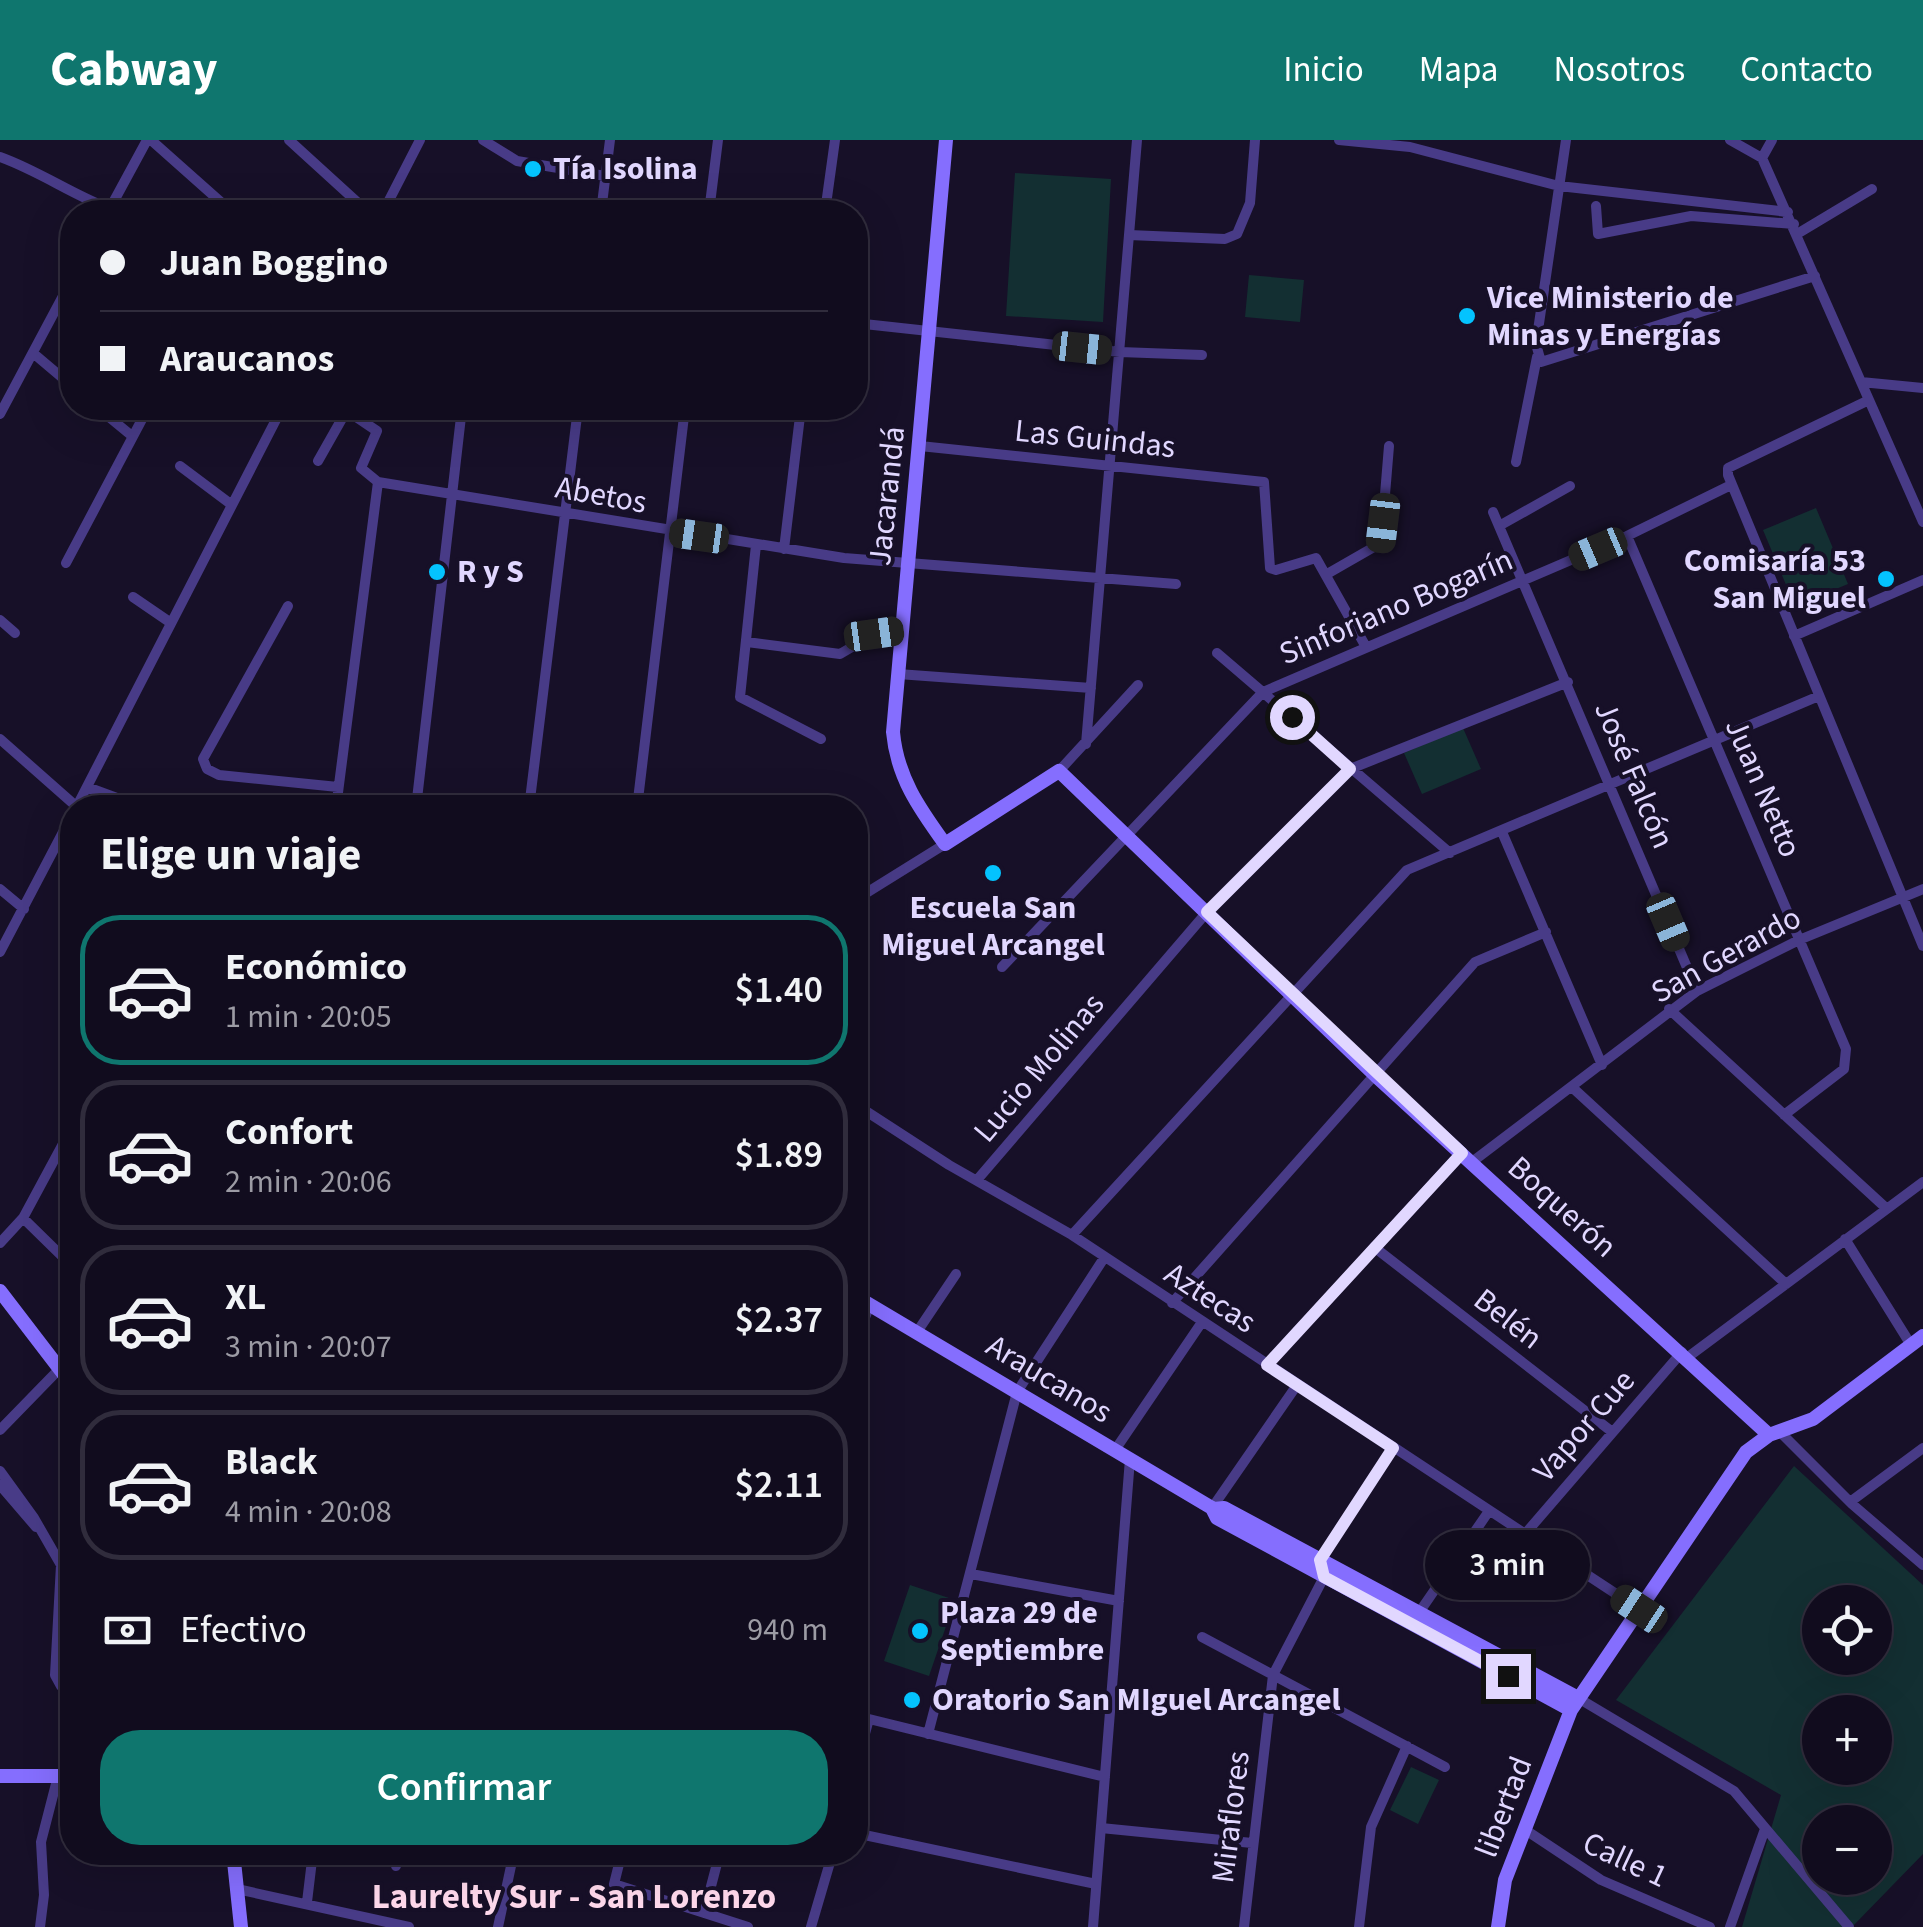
<!DOCTYPE html>
<html lang="es">
<head>
<meta charset="utf-8">
<style>
	:root { --surface:#110c1e; --page:#1a1527; --text:#f1f3f6; --muted:#9c9ba4; --line:#302c3c; --accent:#0f766e }
	body { margin:0; font-family:"Source Sans 3",sans-serif; background:var(--page); color:var(--text); height:100vh; display:flex; flex-direction:column; font-size:38px; white-space:nowrap }
	* { box-sizing:border-box; margin:0 }
	p { font-size:32px; color:var(--muted) }
	.icon { flex:none; width:55px; height:55px; fill:none; stroke:currentColor; stroke-width:2; stroke-linecap:round; stroke-linejoin:round }
	.map { position:relative; flex:1; overflow:hidden }
	.drawer { position:absolute; left:60px; top:655px; width:808px; height:1070px; display:flex; flex-direction:column; background:var(--surface); border-radius:40px; box-shadow:0 10px 40px #0002,0 0 0 2px var(--line) }
	.drawer>* { flex:none }
	.guide { position:absolute; left:60px; top:60px; width:808px; height:220px; border-radius:40px; box-shadow:0 10px 40px #0002,0 0 0 2px var(--line); display:grid; align-content:center; height:220px; padding:0 40px; background:var(--surface) }
	.tools { position:absolute; left:1802px; top:1445px; display:grid; gap:20px }
	.tools a { display:grid; place-items:center; width:90px; height:90px; border-radius:50%; background:var(--surface); box-shadow:0 10px 40px #0002,0 0 0 2px var(--line); font-size:50px }
	.end { position:absolute; width:45px; height:45px; margin:-22px; border:12px solid #e1d7ff; background:#111; box-shadow:0 0 0 5px #111 }
	.from { border-radius:50% }
	.bubble { position:absolute; height:70px; border-radius:35px; background:var(--surface); box-shadow:0 10px 40px #0002,0 0 0 2px var(--line); font-size:32px; font-weight:600; line-height:70px; text-align:center }
	.car { position:absolute; width:30px; height:60px; margin:-30px -15px; border-radius:12px; box-shadow:0 0 8px 2px #0007; background:linear-gradient(#222 24%,#8ab4d8 0 40%,#222 0 76%,#8ab4d8 0 86%,#222 0) }
	.guide b { display:flex; align-items:center; gap:35px; height:95px; font-size:38px }
	.guide b+b { border-top:2px solid var(--line) }
	.guide i { width:25px; height:25px; background:var(--text) }
	ul { padding:0; list-style:none }
	li { display:flex; align-items:center; gap:30px; height:150px; margin:0 20px 15px; padding:0 20px; border:5px solid var(--line); border-radius:40px }
	li div { flex:1 }
	li b { display:block; font-size:38px }
	li em { font-style:normal; font-weight:600 }
	li.selected { border-color:var(--accent) }
	li>.icon { width:90px; height:90px; stroke-width:1.5 }
	h2 { padding:0 40px; font-size:45px; line-height:120px }
	.pay { display:flex; align-items:center; gap:25px; height:110px; padding:0 40px; font-size:38px }
	.pay p { margin-inline-start:auto }
	.action { display:flex; gap:20px; margin-top:auto; padding:20px 40px }
	.action a { flex:1; height:115px; border-radius:40px; background:var(--accent); color:#fff; font-size:40px; font-weight:600; line-height:115px; text-align:center }
	header { display:flex; align-items:center; gap:60px; box-sizing:border-box; height:140px; padding:0 50px; background:var(--accent); color:#fff }
	header strong { font-size:48px }
	nav { display:flex; gap:55px; margin-inline-start:auto; font-size:35px }
	.map>svg:first-child { display:block }
	.green { fill:#132f32; fill-rule:evenodd }
	.lines { fill:none; stroke-linecap:round; stroke-linejoin:round }
	.street { stroke:#483b87; stroke-width:10 }
	.secondary { stroke:#856efe; stroke-width:14 }
	.route { stroke:#e1d7ff; stroke-width:12 }
	.poi-dot { fill:#04c3fe; stroke:#171028; stroke-width:4 }
	.labels { text-anchor:middle; dominant-baseline:central; stroke-width:8; stroke-linejoin:round; paint-order:stroke }
	.poi-label { font-size:32px; font-weight:bold; fill:#e1d7ff; stroke:#171028; text-anchor:start }
	.street-label { font-size:32px; fill:#e1d7ff; stroke:#171028 }
	.neighbourhood-label { font-size:35px; font-weight:bold; fill:#ffd9ec; stroke:#171028 }
</style>
</head>
<body>
<header>
<strong>Cabway</strong>
<nav><a>Inicio</a><a>Mapa</a><a>Nosotros</a><a>Contacto</a></nav>
</header>
<div class="map">
<svg width="1923" height="1787" viewBox="0 0 1923 1787">
	<rect width="100%" height="100%" fill="#171028"/>
	<path class="green" d="M1015 33 1111 39 1103 182 1006 176Z
		M1249 135 1304 140 1300 182 1245 177Z
		M1816 368 1848 444 1795 466 1763 390Z
		M1463 588 1481 629 1422 654 1404 613Z
		M1794 1326 1923 1445V1714L1852 1787H1742L1781 1655 1616 1560ZM1820 1462H1875V1518H1820ZM1820 1572H1875V1628H1820ZM1820 1682H1875V1738H1820Z
		M910 1445 955 1460 929 1536 884 1521Z
		M1411 1627 1439 1640 1418 1684 1390 1670Z"/>
	<g class="lines">
		<path class="street" d="M151 0 232 72
			M289 0 368 72
			M483 0 517 21 605 36
			M1339 0 1410 7 1559 46 1788 72
			M1566 0 1536 204 1541 222 1815 136
			M1730 0 1762 18 1923 382
			M0 17C39 31 71 54 110 69
			M1762 18 1772 0
			M1596 66 1598 94 1691 76 1794 84
			M108 72 147 0
			M383 72 420 0
			M601 72 610 0
			M709 72 718 0
			M825 72 835 0
			M1797 94 1872 49
			M1129 95 1225 99 1237 94 1250 63 1255 0
			M855 183 1120 212 1202 215
			M33 213 72 246
			M1861 242 1923 248
			M1869 260 1728 328V335L1923 806
			M98 268 132 296
			M343 268 377 291 361 328 378 342 844 418 1176 444
			M0 274 72 139
			M920 306 1264 342 1270 428 1276 430 1316 418 1366 507
			M318 321 348 268
			M1516 322 1537 217
			M180 326 232 365
			M1493 372 1697 851
			M1499 386 1570 346
			M1627 396 1846 909 1844 929 1784 975
			M756 405 740 557 821 599
			M784 409 801 268
			M66 423 148 268
			M1327 434 1381 403 1389 306
			M133 457 171 483
			M288 466 203 619 207 629 219 635 338 647
			M0 480 15 493
			M1794 496 1923 440
			M747 502 840 514 874 494 901 491
			M1217 513 1450 713
			M898 534 1091 548
			M0 599 77 667
			M1086 604 1137 0
			M1059 631 1138 545
			M87 647 144 668
			M76 668 282 268
			M336 668 378 342
			M416 668 462 268
			M529 668 578 268
			M637 668 685 268
			M1502 692 1602 925
			M0 749 24 769
			M855 760 945 704
			M0 812 72 675
			M1002 827 1263 552 1627 396 1729 346
			M1669 869 1886 1068
			M1574 949 1786 1144
			M855 964 949 1025 1072 1095 1639 1469
			M1472 1022 1697 851 1799 800 1923 749
			M977 1040 1207 772 1350 629 1568 542
			M23 1078 72 1126
			M1072 1095 1407 730 1819 556
			M1845 1099 1911 1205
			M0 1103 23 1078 72 987
			M1374 1107 1611 1291
			M1172 1163 1475 822 1546 792
			M917 1192 956 1134
			M855 1202 870 1165
			M1688 1217 1923 1042
			M1267 1225 1461 1013
			M0 1290 72 1216
			M1780 1292 1852 1364 1923 1425
			M1115 1310 1202 1182
			M0 1331 34 1378 61 1425 55 1535 61 1546
			M0 1345 36 1387
			M1850 1362 1923 1308
			M1212 1368 1297 1245
			M1525 1394 1682 1212
			M971 1434 1119 1461
			M1416 1477 1489 1371
			M1202 1497 1445 1627
			M1578 1558 1734 1651 1849 1787
			M928 1594 1017 1252 1104 1118
			M855 1630 869 1579 1105 1637
			M1101 1688 1252 1703
			M1524 1689 1601 1740 1710 1787
			M855 1693 1096 1744
			M622 1712 614 1744 748 1787
			M396 1726 399 1712
			M237 1749 409 1787
			M307 1762 313 1712
			M704 1773 720 1712
			M40 1787 44 1755 41 1702 58 1636
			M498 1787 514 1712
			M811 1787 833 1712
			M1093 1787 1130 1319
			M1244 1787 1273 1535 1324 1437 1320 1420 1393 1308
			M1359 1787 1371 1687 1407 1606
			M1730 1787 1765 1689"/>
		<path class="secondary" d="M946 0 893 592C897 637 919 668 945 704L1059 631 1376 936 1769 1295
			M0 1151 72 1245
			M855 1156 1212 1368 1217 1378 1571 1570
			M1214 1369 1224 1368 1578 1558
			M0 1636H72
			M233 1712 241 1787
			M1498 1787 1505 1740 1571 1570 1746 1312 1769 1295 1813 1279 1923 1196"/>
	</g>
	<g class="lines">
		<path class="route" d="M1292 577 1350 629 1207 772 1462 1013 1267 1225 1393 1308 1320 1420 1324 1437 1508 1536"/>
	</g>
	<g class="poi-dot">
		<circle cx="533" cy="29" r="10"/>
		<circle cx="1467" cy="176" r="10"/>
		<circle cx="437" cy="432" r="10"/>
		<circle cx="1886" cy="439" r="10"/>
		<circle cx="993" cy="733" r="10"/>
		<circle cx="920" cy="1491" r="10"/>
		<circle cx="912" cy="1560" r="10"/>
	</g>
	<g class="labels">
		<g class="poi-label">
			<text x="553" y="29">Tía Isolina</text>
			<text x="1487" y="158">Vice Ministerio de<tspan x="1487" dy="37">Minas y Energías</tspan></text>
			<text x="1866" y="421" text-anchor="end">Comisaría 53<tspan x="1866" dy="37">San Miguel</tspan></text>
			<text x="457" y="432">R y S</text>
			<text x="993" y="768" text-anchor="middle">Escuela San<tspan x="993" dy="37">Miguel Arcangel</tspan></text>
			<text x="940" y="1473">Plaza 29 de<tspan x="940" dy="37">Septiembre</tspan></text>
			<text x="932" y="1560">Oratorio San MIguel Arcangel</text>
		</g>
		<g class="street-label">
			<text transform="translate(1095 299) rotate(6)">Las Guindas</text>
			<text transform="translate(601 355) rotate(10)">Abetos</text>
			<text transform="translate(887 356) rotate(-84)">Jacarandá</text>
			<text transform="translate(1396 467) rotate(-23)">Sinforiano Bogarín</text>
			<text transform="translate(1634 635) rotate(67)">José Falcón</text>
			<text transform="translate(1763 648) rotate(67)">Juan Netto</text>
			<text transform="translate(1726 815) rotate(-29)">San Gerardo</text>
			<text transform="translate(1039 928) rotate(-50)">Lucio Molinas</text>
			<text transform="translate(1562 1067) rotate(42)">Boquerón</text>
			<text transform="translate(1210 1158) rotate(33)">Aztecas</text>
			<text transform="translate(1508 1179) rotate(38)">Belén</text>
			<text transform="translate(1049 1239) rotate(31)">Araucanos</text>
			<text transform="translate(1584 1286) rotate(-49)">Vapor Cue</text>
			<text transform="translate(1504 1667) rotate(-69)">libertad</text>
			<text transform="translate(1231 1677) rotate(-83)">Miraflores</text>
			<text transform="translate(1625 1720) rotate(25)">Calle 1</text>
		</g>
		<g class="neighbourhood-label">
			<text x="574" y="1757">Laurelty Sur - San Lorenzo</text>
		</g>
	</g>
</svg>
<div class="tools">
<a><svg class="icon" aria-label="locate" viewBox="0 0 24 24"><circle cx="12" cy="12" r="6"/><path d="M12 2v4M12 18v4M2 12h4M18 12h4"/></svg></a>
<a>+</a>
<a>−</a>
</div>
<i class="end from" style="left:1292px;top:577px"></i>
<i class="end" style="left:1508px;top:1536px"></i>
<div class="bubble" style="left:1425px;top:1390px;width:165px">3 min</div>
<i class="car" style="left:1082px;top:208px;rotate:96deg"></i>
<i class="car" style="left:1383px;top:383px;rotate:187deg"></i>
<i class="car" style="left:699px;top:396px;rotate:278deg"></i>
<i class="car" style="left:1598px;top:409px;rotate:247deg"></i>
<i class="car" style="left:874px;top:494px;rotate:82deg"></i>
<i class="car" style="left:1668px;top:782px;rotate:157deg"></i>
<i class="car" style="left:1639px;top:1469px;rotate:303deg"></i>
<div class="guide">
<b><i class="from"></i>Juan Boggino</b>
<b><i></i>Araucanos</b>
</div>
<section class="drawer">
<h2>Elige un viaje</h2>
<ul>
<li class="selected"><svg class="icon" aria-label="car" viewBox="0 0 24 24"><path d="M5 17H2v-5l4-1 3-4h7l3 4 3 1v5h-3M9 17h6M6 11h13"/><circle cx="7" cy="17" r="2"/><circle cx="17" cy="17" r="2"/></svg><div><b>Económico</b><p>1 min · 20:05</p></div><em>$1.40</em></li>
<li><svg class="icon" aria-label="car" viewBox="0 0 24 24"><path d="M5 17H2v-5l4-1 3-4h7l3 4 3 1v5h-3M9 17h6M6 11h13"/><circle cx="7" cy="17" r="2"/><circle cx="17" cy="17" r="2"/></svg><div><b>Confort</b><p>2 min · 20:06</p></div><em>$1.89</em></li>
<li><svg class="icon" aria-label="car" viewBox="0 0 24 24"><path d="M5 17H2v-5l4-1 3-4h7l3 4 3 1v5h-3M9 17h6M6 11h13"/><circle cx="7" cy="17" r="2"/><circle cx="17" cy="17" r="2"/></svg><div><b>XL</b><p>3 min · 20:07</p></div><em>$2.37</em></li>
<li><svg class="icon" aria-label="car" viewBox="0 0 24 24"><path d="M5 17H2v-5l4-1 3-4h7l3 4 3 1v5h-3M9 17h6M6 11h13"/><circle cx="7" cy="17" r="2"/><circle cx="17" cy="17" r="2"/></svg><div><b>Black</b><p>4 min · 20:08</p></div><em>$2.11</em></li>
</ul>
<div class="pay"><svg class="icon" aria-label="cash" viewBox="0 0 24 24"><path d="M3 7h18v10H3z"/><circle cx="12" cy="12" r="2"/></svg>Efectivo<p>940 m</p></div>
<div class="action"><a>Confirmar</a></div>
</section>
</div>
</body>
</html>
